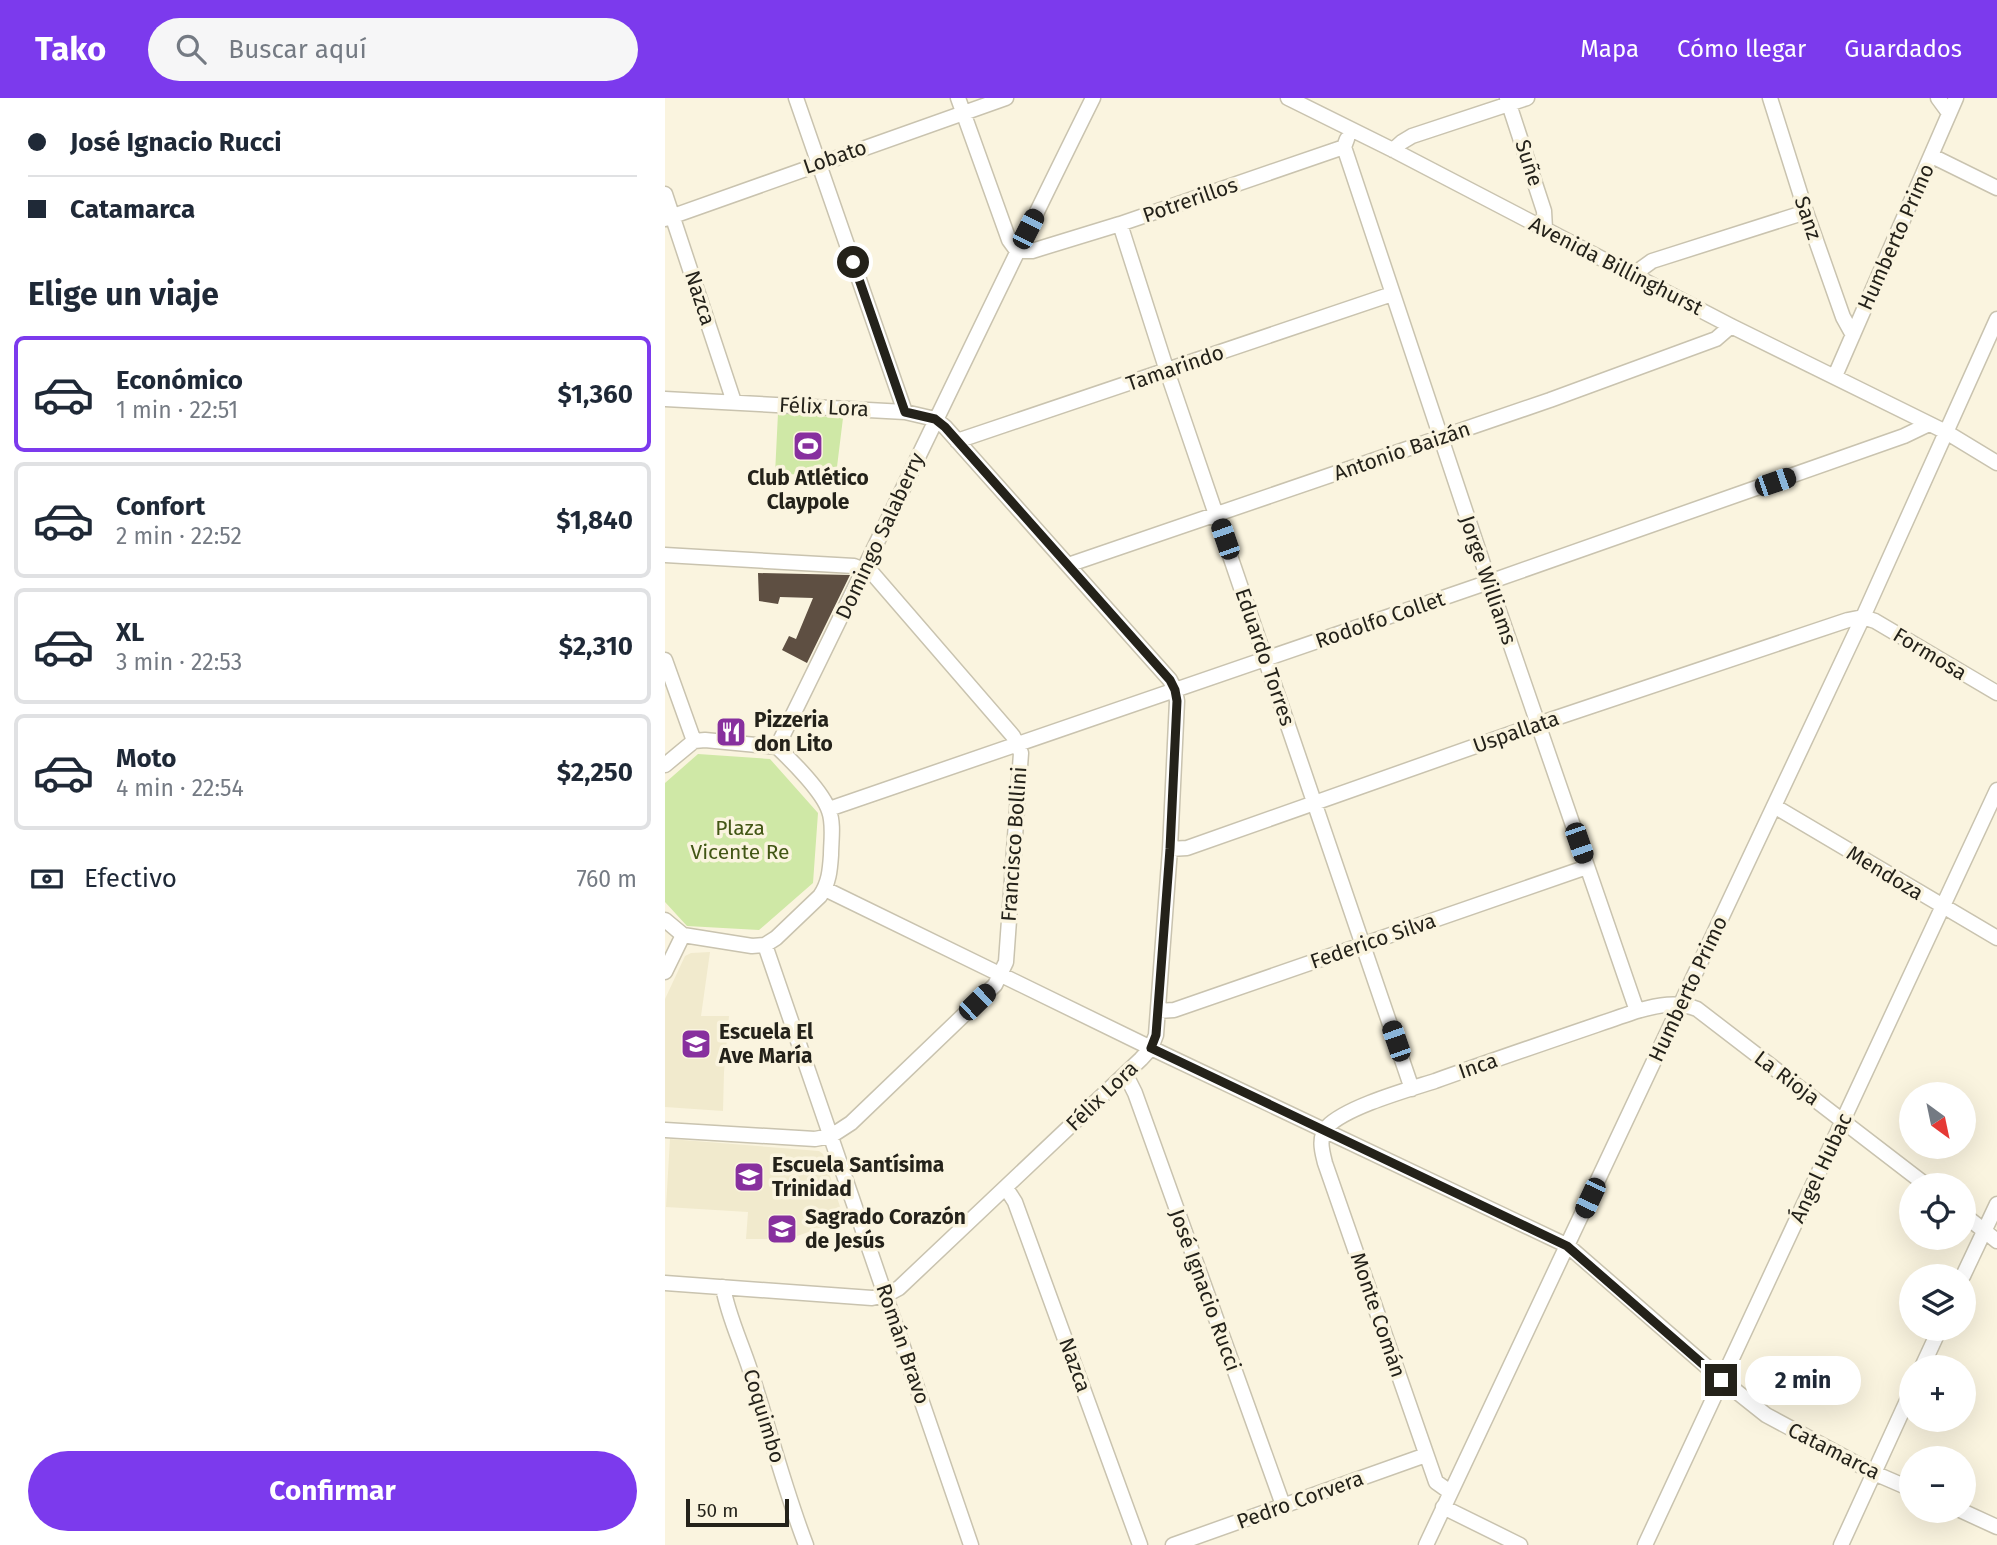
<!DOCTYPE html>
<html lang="es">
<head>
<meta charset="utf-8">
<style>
	:root { --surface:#fff; --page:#f6f6f7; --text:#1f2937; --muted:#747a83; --line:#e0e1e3; --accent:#7c3aed }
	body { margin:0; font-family:"Fira Sans",sans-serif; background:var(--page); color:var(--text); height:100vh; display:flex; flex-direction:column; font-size:26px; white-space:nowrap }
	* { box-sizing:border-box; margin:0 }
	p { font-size:23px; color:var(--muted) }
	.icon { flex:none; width:38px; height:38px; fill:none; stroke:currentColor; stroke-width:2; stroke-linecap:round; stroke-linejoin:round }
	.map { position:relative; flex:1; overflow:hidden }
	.details { display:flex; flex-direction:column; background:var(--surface); width:665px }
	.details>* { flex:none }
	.hud { display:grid; align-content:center; height:154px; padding:0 28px; background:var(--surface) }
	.needle { width:46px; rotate:147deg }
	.fabs { position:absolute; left:1234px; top:984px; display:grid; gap:14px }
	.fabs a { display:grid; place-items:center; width:77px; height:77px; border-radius:50%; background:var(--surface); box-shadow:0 7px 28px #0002; font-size:35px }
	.scale { position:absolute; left:21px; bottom:18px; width:103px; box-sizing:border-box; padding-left:7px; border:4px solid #24221a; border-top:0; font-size:19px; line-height:24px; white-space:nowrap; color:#24221a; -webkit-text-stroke:5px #faf4df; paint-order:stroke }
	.end { position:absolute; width:32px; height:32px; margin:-16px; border:9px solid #24221a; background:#fff; box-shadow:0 0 0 4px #fff }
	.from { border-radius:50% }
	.bubble { position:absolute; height:49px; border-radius:24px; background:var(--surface); box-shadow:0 7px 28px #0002; font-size:23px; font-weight:700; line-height:49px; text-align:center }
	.car { position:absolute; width:21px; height:42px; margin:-21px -10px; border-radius:9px; box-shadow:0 0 5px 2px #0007; background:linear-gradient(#222 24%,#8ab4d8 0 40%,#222 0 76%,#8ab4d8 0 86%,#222 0) }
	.hud b { display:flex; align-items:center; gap:24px; height:66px; font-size:26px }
	.hud b+b { border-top:2px solid var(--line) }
	.hud i { width:18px; height:18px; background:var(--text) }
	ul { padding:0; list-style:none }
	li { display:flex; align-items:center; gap:21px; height:116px; margin:0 14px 10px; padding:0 14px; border:4px solid var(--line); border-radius:10px }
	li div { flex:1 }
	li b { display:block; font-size:26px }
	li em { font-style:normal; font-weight:700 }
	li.on { border-color:var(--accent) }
	li>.icon { width:63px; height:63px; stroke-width:1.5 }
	h2 { padding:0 28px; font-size:32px; line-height:84px }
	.pay { display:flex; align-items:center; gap:18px; height:77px; padding:0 28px; font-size:26px }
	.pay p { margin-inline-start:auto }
	.primary-button { display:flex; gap:14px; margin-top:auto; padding:14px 28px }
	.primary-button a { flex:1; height:80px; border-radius:42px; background:var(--accent); color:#fff; font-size:28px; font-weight:700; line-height:80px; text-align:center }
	header { display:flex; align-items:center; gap:42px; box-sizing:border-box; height:98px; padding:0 35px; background:var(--accent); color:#fff }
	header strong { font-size:33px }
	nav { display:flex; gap:38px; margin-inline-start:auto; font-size:24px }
	.search { width:490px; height:63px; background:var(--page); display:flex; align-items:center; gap:18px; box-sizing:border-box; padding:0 24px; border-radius:38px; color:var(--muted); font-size:26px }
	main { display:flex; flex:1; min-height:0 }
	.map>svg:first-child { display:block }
	.built { fill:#f1eacd }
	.green { fill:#cfe8a6 }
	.building { fill:#5e4f42 }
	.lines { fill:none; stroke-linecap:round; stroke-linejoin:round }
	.minor-casing { stroke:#c9c3af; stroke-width:17 }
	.minor { stroke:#fff; stroke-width:14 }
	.route { stroke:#24221a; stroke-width:9 }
	.labels { text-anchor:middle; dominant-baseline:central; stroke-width:7; stroke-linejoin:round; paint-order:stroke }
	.street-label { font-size:21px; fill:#24221a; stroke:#faf4df }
	.poi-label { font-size:21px; font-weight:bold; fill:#24221a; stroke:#faf4df; text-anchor:start }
	.park-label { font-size:21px; fill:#425615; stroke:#faf4df }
</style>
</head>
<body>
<header>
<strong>Tako</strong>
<div class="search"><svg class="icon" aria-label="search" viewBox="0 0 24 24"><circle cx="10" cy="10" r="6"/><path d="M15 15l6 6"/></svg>Buscar aquí</div>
<nav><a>Mapa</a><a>Cómo llegar</a><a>Guardados</a></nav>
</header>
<main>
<section class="details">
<div class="hud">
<b><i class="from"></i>José Ignacio Rucci</b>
<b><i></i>Catamarca</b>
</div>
<h2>Elige un viaje</h2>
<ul>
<li class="on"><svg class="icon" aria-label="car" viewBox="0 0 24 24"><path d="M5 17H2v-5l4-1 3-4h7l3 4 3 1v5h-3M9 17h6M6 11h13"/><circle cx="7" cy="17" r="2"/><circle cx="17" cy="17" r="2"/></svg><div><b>Económico</b><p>1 min · 22:51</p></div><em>$1,360</em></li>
<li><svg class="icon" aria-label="car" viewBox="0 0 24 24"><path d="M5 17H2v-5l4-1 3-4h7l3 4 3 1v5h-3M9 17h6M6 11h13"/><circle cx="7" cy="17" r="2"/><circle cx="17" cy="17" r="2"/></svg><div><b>Confort</b><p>2 min · 22:52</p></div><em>$1,840</em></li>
<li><svg class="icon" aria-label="car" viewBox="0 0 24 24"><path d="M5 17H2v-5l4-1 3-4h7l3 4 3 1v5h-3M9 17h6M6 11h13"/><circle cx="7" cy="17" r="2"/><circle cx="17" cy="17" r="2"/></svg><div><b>XL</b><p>3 min · 22:53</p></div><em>$2,310</em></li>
<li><svg class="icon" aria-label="car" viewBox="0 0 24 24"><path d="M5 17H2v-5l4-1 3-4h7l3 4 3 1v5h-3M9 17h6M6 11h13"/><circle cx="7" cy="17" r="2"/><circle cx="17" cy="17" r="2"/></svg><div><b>Moto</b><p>4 min · 22:54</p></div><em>$2,250</em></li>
</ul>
<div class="pay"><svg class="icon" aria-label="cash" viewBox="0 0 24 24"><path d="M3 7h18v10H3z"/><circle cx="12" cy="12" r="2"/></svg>Efectivo<p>760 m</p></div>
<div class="primary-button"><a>Confirmar</a></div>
</section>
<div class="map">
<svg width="1332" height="1447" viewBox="0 0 1332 1447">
	<rect width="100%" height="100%" fill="#faf4df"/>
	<path class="built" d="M45 854 36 918H64L59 974 58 1013 0 1009V901L20 858 26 855Z
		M5 1041 154 1053 158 1056 179 1121 124 1141H81L83 1114 1 1109Z"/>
	<path class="green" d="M113 315 178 320 171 377 110 376Z
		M33 656 105 661 153 715 148 785 94 832 22 828 0 804V685Z"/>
	<path class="building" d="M93 475 185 477 142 565 117 552 124 538 131 541 148 500 115 499 113 506 94 503Z"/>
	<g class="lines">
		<g class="minor-casing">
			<path id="minor" d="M131 0 240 314
				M293 0 344 142 352 153H367L455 126 679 49 682 41
				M623 0 728 52 1066 228 1281 334 1332 365
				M842 0 879 113 880 131
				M1105 0 1141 114 1178 219 1188 237
				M1273 0 1284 15
				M679 49 824 484 972 913
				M728 52 737 44 747 38 862 0
				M1267 58 1332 90
				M0 96 69 304
				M0 121 341 0
				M455 126 502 273 747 991
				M969 176 987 163 1141 114
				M1170 278 1291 0
				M0 301 240 314 270 321 280 329 505 582 510 592 512 603 505 751 491 937 486 950 476 961 234 1190 221 1197 207 1200 0 1185
				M292 343 727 196
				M0 457 189 468 208 476 348 638 356 655 341 864 330 887 186 1025 166 1038 150 1041 0 1032
				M403 467 885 302 1051 241 1066 228
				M0 562 29 643
				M112 649C219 433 321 215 428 0
				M0 667 29 643 40 642 112 649C127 663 158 694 164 713 169 726 166 743 166 757 165 772 164 785 155 798L111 840 100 847 87 848 18 837 0 822
				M1109 708 1332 840
				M164 711 824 484 1239 338 1264 326
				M505 751 522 750 873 626 1183 522 1198 519 1210 523 1332 595
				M160 791 486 950 903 1148 1057 1282 1101 1317 1209 1375 1246 1391
				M100 847 306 1447
				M0 874 18 837
				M493 913 509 912 922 769
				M461 977 470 995 618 1407
				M341 1090 350 1104 475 1447
				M1298 1116 1332 1143
				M1298 1178 1332 1106
				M58 1189C63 1218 76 1244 85 1272 104 1330 119 1390 141 1447
				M1257 1269 1275 1230
				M785 1394 771 1384 660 1065C657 1053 653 1040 662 1029 681 1009 742 992 770 983 837 959 905 936 972 913 993 907 1012 903 1032 911L1261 1087
				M778 1409 855 1447
				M1295 1412 1332 1429
				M508 1447 761 1357
				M761 1447 1198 519 1332 221
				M980 1447 1332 692
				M1176 1447 1246 1294"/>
		</g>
		<use href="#minor" class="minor"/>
	</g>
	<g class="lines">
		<path class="route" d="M188 164 240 314 270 321 280 329 505 582 510 592 512 603 505 751 491 937 486 950 902 1148 1056 1282"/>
	</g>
	<defs>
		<g id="stadium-square" transform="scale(1.575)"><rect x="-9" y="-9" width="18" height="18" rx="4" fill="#87309e" stroke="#faf4df"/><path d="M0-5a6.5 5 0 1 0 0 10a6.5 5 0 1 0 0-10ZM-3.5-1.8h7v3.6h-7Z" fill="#fff"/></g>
		<g id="restaurant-square" transform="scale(1.575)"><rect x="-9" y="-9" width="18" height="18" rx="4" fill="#87309e" stroke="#faf4df"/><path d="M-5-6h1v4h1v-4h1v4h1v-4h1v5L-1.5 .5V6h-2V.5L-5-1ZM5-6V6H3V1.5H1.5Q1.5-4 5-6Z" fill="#fff"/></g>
		<g id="school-square" transform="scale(1.575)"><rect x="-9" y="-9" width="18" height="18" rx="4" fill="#87309e" stroke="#faf4df"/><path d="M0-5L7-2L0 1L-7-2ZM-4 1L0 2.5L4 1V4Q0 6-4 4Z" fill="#fff"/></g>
	</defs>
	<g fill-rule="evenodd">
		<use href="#stadium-square" x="143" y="348"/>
		<use href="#restaurant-square" x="66" y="634"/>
		<use href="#school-square" x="31" y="946"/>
		<use href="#school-square" x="84" y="1079"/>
		<use href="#school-square" x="117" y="1131"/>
	</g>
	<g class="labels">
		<g class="street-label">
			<text transform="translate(170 59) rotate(-19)">Lobato</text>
			<text transform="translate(864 65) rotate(72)">Suñe</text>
			<text transform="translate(525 102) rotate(-19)">Potrerillos</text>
			<text transform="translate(1143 120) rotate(71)">Sanz</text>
			<text transform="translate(1231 139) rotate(-66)">Humberto Primo</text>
			<text transform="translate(951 168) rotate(27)">Avenida Billinghurst</text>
			<text transform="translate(35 200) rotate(72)">Nazca</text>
			<text transform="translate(510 270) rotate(-19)">Tamarindo</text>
			<text transform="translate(159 309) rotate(3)">Félix Lora</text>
			<text transform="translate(737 353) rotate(-19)">Antonio Baizán</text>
			<text transform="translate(215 438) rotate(-65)">Domingo Salaberry</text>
			<text transform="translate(823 482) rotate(71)">Jorge Williams</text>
			<text transform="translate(715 522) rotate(-19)">Rodolfo Collet</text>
			<text transform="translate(1265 556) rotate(31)">Formosa</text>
			<text transform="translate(600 559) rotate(71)">Eduardo Torres</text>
			<text transform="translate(851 634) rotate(-19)">Uspallata</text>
			<text transform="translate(349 746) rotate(-86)">Francisco Bollini</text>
			<text transform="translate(1220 775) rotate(31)">Mendoza</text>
			<text transform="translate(708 843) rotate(-19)">Federico Silva</text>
			<text transform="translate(1023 891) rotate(-65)">Humberto Primo</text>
			<text transform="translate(813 968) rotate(-19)">Inca</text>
			<text transform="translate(1122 980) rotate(37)">La Rioja</text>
			<text transform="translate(437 998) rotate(-44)">Félix Lora</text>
			<text transform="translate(1156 1070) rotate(-65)">Ángel Hubac</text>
			<text transform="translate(540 1192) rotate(70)">José Ignacio Rucci</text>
			<text transform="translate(713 1217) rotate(71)">Monte Comán</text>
			<text transform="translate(238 1246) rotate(71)">Román Bravo</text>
			<text transform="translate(410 1267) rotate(70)">Nazca</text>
			<text transform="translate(99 1318) rotate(73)">Coquimbo</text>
			<text transform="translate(1169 1353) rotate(27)">Catamarca</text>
			<text transform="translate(635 1402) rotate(-20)">Pedro Corvera</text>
		</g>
		<g class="poi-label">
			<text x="143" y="380" text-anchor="middle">Club Atlético<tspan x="143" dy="24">Claypole</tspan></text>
			<text x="89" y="622">Pizzeria<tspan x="89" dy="24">don Lito</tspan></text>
			<text x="54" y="934">Escuela El<tspan x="54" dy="24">Ave María</tspan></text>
			<text x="107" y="1067">Escuela Santísima<tspan x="107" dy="24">Trinidad</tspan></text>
			<text x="140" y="1119">Sagrado Corazón<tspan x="140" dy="24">de Jesús</tspan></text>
		</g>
		<g class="park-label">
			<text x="75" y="730">Plaza<tspan x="75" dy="24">Vicente Re</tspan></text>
		</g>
	</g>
</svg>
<div class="fabs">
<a><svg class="needle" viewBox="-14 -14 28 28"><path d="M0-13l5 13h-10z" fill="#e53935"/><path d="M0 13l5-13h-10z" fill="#747a83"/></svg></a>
<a><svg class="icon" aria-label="locate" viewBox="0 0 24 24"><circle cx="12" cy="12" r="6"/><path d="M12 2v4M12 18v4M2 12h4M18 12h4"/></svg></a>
<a><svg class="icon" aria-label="layers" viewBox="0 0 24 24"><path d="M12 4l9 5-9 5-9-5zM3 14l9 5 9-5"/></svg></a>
<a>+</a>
<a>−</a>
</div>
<div class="scale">50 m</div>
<i class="end from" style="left:188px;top:164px"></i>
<i class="end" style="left:1056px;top:1282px"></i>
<div class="bubble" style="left:1080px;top:1258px;width:116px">2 min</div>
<i class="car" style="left:363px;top:131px;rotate:27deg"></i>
<i class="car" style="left:1110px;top:384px;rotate:71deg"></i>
<i class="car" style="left:560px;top:441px;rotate:341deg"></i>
<i class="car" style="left:914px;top:745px;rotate:161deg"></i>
<i class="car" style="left:312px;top:904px;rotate:46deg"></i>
<i class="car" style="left:731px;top:943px;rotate:341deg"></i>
<i class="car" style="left:925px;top:1100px;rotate:205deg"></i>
</div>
</main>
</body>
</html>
